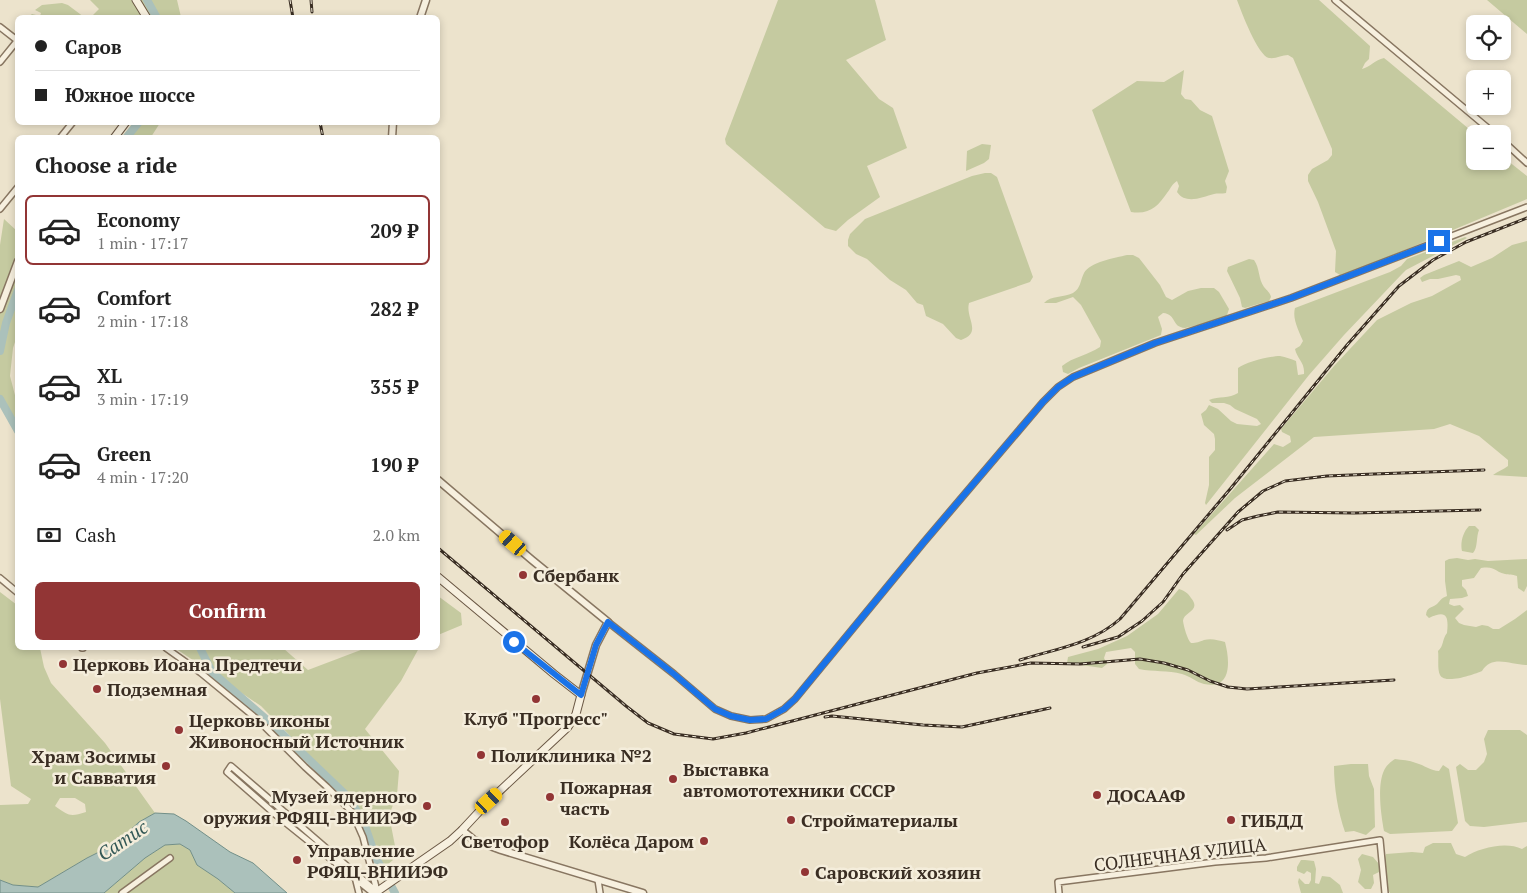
<!DOCTYPE html>
<html lang="en">
<head>
<meta charset="utf-8">
<style>
	:root { --surface:#fff; --page:#f2f2f2; --text:#222; --muted:#767676; --line:#e0e0e0; --accent:#923535 }
	body { margin:0; font-family:"PT Serif",serif; background:var(--page); color:var(--text); height:100vh; display:flex; flex-direction:column; font-size:19px; white-space:nowrap }
	* { box-sizing:border-box; margin:0 }
	p { font-size:16px; color:var(--muted) }
	.icon { flex:none; width:28px; height:28px; fill:none; stroke:currentColor; stroke-width:2; stroke-linecap:round; stroke-linejoin:round }
	.map { position:relative; flex:1; overflow:hidden }
	.details { position:absolute; left:15px; top:135px; width:425px; height:515px; display:flex; flex-direction:column; background:var(--surface); border-radius:8px; box-shadow:0 2px 8px #0003 }
	.details>* { flex:none }
	.guide { position:absolute; left:15px; top:15px; width:425px; height:110px; border-radius:8px; box-shadow:0 2px 8px #0003; display:grid; align-content:center; height:110px; padding:0 20px; background:var(--surface) }
	.tools { position:absolute; left:1466px; top:15px; display:grid; gap:10px }
	.tools a { display:grid; place-items:center; width:45px; height:45px; border-radius:8px; background:var(--surface); box-shadow:0 2px 8px #0003; font-size:25px }
	.end { position:absolute; width:22px; height:22px; margin:-11px; border:6px solid #1a73e8; background:#fff; box-shadow:0 0 0 2px #fff }
	.from { border-radius:50% }
	.car { position:absolute; width:15px; height:30px; margin:-15px -8px; border-radius:6px; box-shadow:0 0 4px 1px #0007; background:linear-gradient(#f5c518 24%,#345 0 40%,#f5c518 0 76%,#345 0 86%,#f5c518 0) }
	.guide b { display:flex; align-items:center; gap:18px; height:48px; font-size:19px }
	.guide b+b { border-top:1px solid var(--line) }
	.guide i { width:12px; height:12px; background:var(--text) }
	ul { padding:0; list-style:none }
	li { display:flex; align-items:center; gap:15px; height:70px; margin:0 10px 8px; padding:0 10px; border:2px solid transparent; border-radius:8px }
	li div { flex:1 }
	li b { display:block; font-size:19px }
	li em { font-style:normal; font-weight:600 }
	li.current { border-color:var(--accent) }
	li>.icon { width:45px; height:45px; stroke-width:1.5 }
	h2 { padding:0 20px; font-size:22px; line-height:60px }
	.pay { display:flex; align-items:center; gap:12px; height:55px; padding:0 20px; font-size:19px }
	.pay p { margin-inline-start:auto }
	.action { display:flex; gap:10px; margin-top:auto; padding:10px 20px }
	.action a { flex:1; height:58px; border-radius:8px; background:var(--accent); color:#fff; font-size:20px; font-weight:600; line-height:58px; text-align:center }
	.map>svg:first-child { display:block }
	.green { fill:#c5caa0; fill-rule:evenodd }
	.water { fill:#abc1bb; stroke:#728f88 }
	.lines { fill:none; stroke-linecap:round; stroke-linejoin:round }
	.river { stroke:#abc1bb; stroke-width:8 }
	.minor-casing { stroke:#887661; stroke-width:8 }
	.tertiary-casing { stroke:#887661; stroke-width:9 }
	.secondary-casing { stroke:#6a5744; stroke-width:9 }
	.minor { stroke:#f7f0df; stroke-width:5 }
	.tertiary { stroke:#f7f0df; stroke-width:6 }
	.secondary { stroke:#f7f0df; stroke-width:7 }
	.rail-casing { stroke:#3a2e23; stroke-width:3 }
	.rail { stroke:#f4eddb; stroke-width:1; stroke-dasharray:4; stroke-linecap:butt }
	.route { stroke:#1a73e8; stroke-width:6 }
	.poi-dot { fill:#923535; stroke:#f4eddb; stroke-width:2 }
	.labels { text-anchor:middle; dominant-baseline:central; stroke-width:5; stroke-linejoin:round; paint-order:stroke }
	.poi-label { font-size:18px; font-weight:bold; fill:#3a2e23; stroke:#f4eddb; text-anchor:start }
	.street-label { font-size:18px; fill:#3a2e23; stroke:#f4eddb }
	.water-label { font-size:19px; font-style:italic; fill:#335856; stroke:#f4eddb }
</style>
</head>
<body>
<div class="map">
<svg width="1527" height="893" viewBox="0 0 1527 893">
	<rect width="100%" height="100%" fill="#ece3cc"/>
	<path class="green" d="M90 0H134L145 17H91L99 9Z
		M140 0H177L181 17H151Z
		M778 0H875L886 40 846 60 879 99 893 108 907 148 867 166 880 197 848 220 836 231 825 228 726 144 725 139Z
		M1237 0H1319L1370 46 1369 59 1365 63 1362 69C1370 67 1375 60 1384 58L1389 62 1475 134V161H1502L1503 157 1527 176V199L1345 275H1340L1335 272 1336 251 1318 202 1308 181V175L1312 169 1328 160 1332 155V149L1293 58 1288 55C1282 55 1276 59 1269 58 1258 56 1241 11 1237 0Z
		M1487 0H1527V34Z
		M62 3 68 5 84 17H28L32 14 40 16 41 13 35 10 42 5Z
		M1184 70 1181 94 1185 99 1191 100 1200 110 1212 116 1229 171 1225 181 1227 187 1226 193C1222 194 1217 193 1214 194 1202 197 1186 205 1177 192L1179 186 1177 181C1172 184 1171 188 1167 193 1158 206 1150 215 1131 212L1092 110 1137 81 1164 82Z
		M133 123V122L160 123 151 137H122Z
		M982 144 991 145 989 159 984 163 966 171 967 151Z
		M985 173H991L997 177 1033 277 1030 282 969 303C965 318 983 333 961 340L956 338 943 324 926 316 923 305 917 303 906 290 890 280 867 259 856 254 848 246V240L850 234 865 219 972 176Z
		M4 219 17 231V336L13 348 10 376 17 403V436L0 406V245Z
		M1465 237 1467 238 1406 270 1402 274 1344 335 1309 375 1206 505 1205 503 1209 485V457L1215 450V439L1214 434 1204 425 1201 414 1206 410 1209 405 1218 409 1231 421 1237 424 1257 426 1261 424 1257 419 1235 409 1230 405 1224 403H1212L1209 400C1219 396 1229 399 1238 393V368C1246 362 1270 356 1280 356 1286 357 1291 359 1296 361L1298 375 1304 374C1305 362 1297 359 1295 349L1300 346 1303 341C1299 331 1292 319 1295 308L1390 272 1401 266 1407 259Z
		M1527 241V477L1493 475C1498 471 1503 470 1508 466V460L1479 436 1450 424 1434 429 1314 437 1235 498 1196 535 1194 534 1274 444 1283 447 1291 442 1290 436 1282 432 1281 429 1334 366 1377 320 1411 303 1432 296 1461 280 1460 276 1456 275 1438 279H1430L1422 282 1420 278 1424 275 1459 261 1471 267 1492 258 1512 245Z
		M1127 255H1133L1139 258 1160 285 1166 297 1172 300 1188 291 1201 288H1214L1219 292 1229 309 1227 315 1222 319 1185 328C1171 327 1177 314 1163 313L1158 317 1162 329 1161 335 1079 368 1068 374 1063 372 1062 366C1073 357 1088 355 1100 347L1101 341 1081 305 1073 297 1056 303H1044C1051 295 1063 298 1073 293 1081 288 1080 281 1084 273 1090 262 1115 258 1127 255Z
		M1249 259 1254 260C1260 268 1258 279 1264 287 1267 291 1270 292 1271 297L1269 301 1245 308 1242 307 1240 298 1227 271 1228 267Z
		M1469 526H1475L1479 530C1476 537 1478 548 1473 553L1462 551C1460 543 1463 532 1469 526Z
		M1457 558 1468 560 1475 559 1488 561 1527 559V586L1524 592 1518 588 1517 576C1512 574 1509 575 1505 574 1493 571 1496 566 1481 568L1474 578 1462 580V586L1466 590 1468 596 1462 598 1450 599 1449 604 1454 606 1460 605 1464 609 1455 618 1459 623 1464 625 1476 627 1482 625 1488 626 1493 629H1499L1515 619 1527 610V665C1511 665 1492 654 1482 671 1475 674 1445 685 1440 675 1437 669 1439 658 1438 651 1444 646 1442 639 1447 633 1449 615 1446 610 1429 618L1426 615C1427 606 1431 609 1437 604 1442 599 1440 599 1447 596L1445 581V561L1449 559Z
		M1179 589C1185 591 1188 593 1191 598 1202 611 1183 612 1183 621 1184 627 1187 639 1191 643 1197 643 1199 642 1204 640 1211 638 1218 640 1225 642 1230 661 1232 690 1204 684 1196 682 1190 676 1182 674 1168 670 1153 672 1139 669L1135 664V652L1131 648 1106 652 1104 658 1107 664 1102 668 1067 663 1068 657 1098 649 1127 636 1158 614Z
		M0 592 17 605 18 648H40L44 667 51 683 105 743 155 813 139 822 125 835 109 847 87 858 38 887 13 885 0 880V805L28 804 31 799 11 786 0 699ZM60 798H75L85 804 86 812C70 817 69 816 55 806Z
		M438 596 461 613 462 625 438 635Z
		M175 648H283L308 670 366 648H419L401 681 365 729 399 771 397 795 389 815 396 851 393 860 387 865 379 864 356 803 261 706Z
		M1488 730H1520L1527 735V822L1484 827 1470 826 1465 821 1456 767 1460 764 1468 770H1476L1484 762 1487 754 1484 739Z
		M1395 759C1402 760 1409 760 1416 763 1424 765 1431 771 1439 771L1443 765 1449 769 1458 823 1452 831 1390 834 1384 831C1381 815 1376 781 1386 767 1388 764 1392 761 1395 759Z
		M1351 764H1368L1369 776 1374 789 1375 827 1366 835 1354 831 1345 832C1338 812 1334 788 1334 766Z
		M1433 843H1451L1456 854 1465 857C1479 848 1506 841 1522 849L1527 846V893H1390L1385 886 1384 863 1386 854 1412 852 1423 853 1425 847Z
		M180 844 190 850 197 865 218 879 235 893H104L145 858 165 845Z
		M1362 854 1373 857 1379 864V872L1373 875 1374 883 1371 889H1365L1358 882 1361 870 1358 859Z
		M1301 860H1305L1314 861 1316 869 1315 883 1319 884 1322 876 1330 877 1340 885 1343 893H1301L1298 882 1299 878 1305 884H1309L1311 880V873L1307 871 1304 874 1297 871V867Z"/>
	<path class="water" d="M155 813 174 814 186 821 230 852 253 863 287 893H235L218 879 197 865 190 850 180 844 165 845 145 858 104 893H0V880L13 885 38 887 87 858 109 847 125 835 139 822Z"/>
	<g class="lines">
		<path class="river" d="M147 0 157 18
			M126 138 139 122
			M0 351 6 323 18 290
			M0 399 18 431
			M200 648 212 672 274 726 349 798 364 823 376 858 395 893"/>
		<g class="minor-casing">
			<path id="minor" d="M1335 0 1495 134
				M0 27 18 41
				M0 62 17 41
				M60 138 73 122
				M1502 140 1527 163
				M0 209 18 187
				M0 578 18 593
				M608 622 674 674 715 709 731 716 750 720 766 719 784 709 795 699 924 542 1043 402 1058 387 1073 377 1155 343 1291 298 1527 207
				M82 648H83
				M166 648 201 673 258 720 305 767 327 787 352 812 363 837 377 891
				M598 880 600 893
				M356 881 359 893
				M122 893 170 858
				M373 893 276 815 227 772 231 766 377 892
				M1059 893 1058 882 1215 862 1266 858 1380 840 1385 893"/>
		</g>
		<g class="tertiary-casing">
			<path id="tertiary" d="M420 18 426 0
				M392 138 393 122
				M0 309 18 261
				M438 480 532 560 608 622 596 645 581 695
				M462 830 474 840 501 850 643 893"/>
		</g>
		<g class="secondary-casing">
			<path id="secondary" d="M136 0 147 18
				M114 138 126 122
				M375 893 450 841 462 830 489 801 568 727 576 714 581 695 554 674 438 577"/>
		</g>
		<use href="#minor" class="minor"/>
		<use href="#tertiary" class="tertiary"/>
		<use href="#secondary" class="secondary"/>
		<g class="rail-casing">
			<path id="rail" d="M290 0 293 18
				M311 0 312 12
				M320 122 323 138
				M1227 530 1242 520 1258 516 1278 512 1354 513 1480 510
				M438 548 626 706 648 723 674 734 713 739 746 733 977 673 1031 663 1080 664 1140 659 1164 663 1188 670 1210 681 1228 687 1247 689 1394 680
				M1083 647 1118 637 1142 621 1163 602 1183 574 1238 512 1263 491 1285 481 1327 476 1374 474 1484 470
				M1020 660C1055 649 1092 644 1120 619L1231 488 1347 345 1399 286 1433 260 1466 242 1527 218
				M825 717 832 716 923 725 962 727 1050 708"/>
		</g>
		<use href="#rail" class="rail"/>
	</g>
	<g class="lines">
		<path class="route" d="M514 642 581 695 596 645 608 622 674 674 715 709 731 716 750 720 766 719 784 709 795 699 924 542 1043 402 1058 387 1073 377 1155 343 1291 298 1439 241"/>
	</g>
	<g class="poi-dot">
		<circle cx="523" cy="575" r="5"/>
		<circle cx="63" cy="664" r="5"/>
		<circle cx="97" cy="689" r="5"/>
		<circle cx="536" cy="699" r="5"/>
		<circle cx="179" cy="730" r="5"/>
		<circle cx="481" cy="755" r="5"/>
		<circle cx="166" cy="766" r="5"/>
		<circle cx="673" cy="779" r="5"/>
		<circle cx="1097" cy="795" r="5"/>
		<circle cx="550" cy="797" r="5"/>
		<circle cx="427" cy="806" r="5"/>
		<circle cx="791" cy="820" r="5"/>
		<circle cx="1231" cy="820" r="5"/>
		<circle cx="505" cy="822" r="5"/>
		<circle cx="704" cy="841" r="5"/>
		<circle cx="297" cy="860" r="5"/>
		<circle cx="805" cy="872" r="5"/>
	</g>
	<g class="labels">
		<g class="poi-label">
			<text x="533" y="575">Сбербанк</text>
			<text x="73" y="664">Церковь Иоана Предтечи</text>
			<text x="107" y="689">Подземная</text>
			<text x="536" y="718" text-anchor="middle">Клуб "Прогресс"</text>
			<text x="189" y="720">Церковь иконы<tspan x="189" dy="21">Живоносный Источник</tspan></text>
			<text x="491" y="755">Поликлиника №2</text>
			<text x="156" y="756" text-anchor="end">Храм Зосимы<tspan x="156" dy="21">и Савватия</tspan></text>
			<text x="683" y="769">Выставка<tspan x="683" dy="21">автомототехники СССР</tspan></text>
			<text x="560" y="787">Пожарная<tspan x="560" dy="21">часть</tspan></text>
			<text x="1107" y="795">ДОСААФ</text>
			<text x="417" y="796" text-anchor="end">Музей ядерного<tspan x="417" dy="21">оружия РФЯЦ-ВНИИЭФ</tspan></text>
			<text x="801" y="820">Стройматериалы</text>
			<text x="1241" y="820">ГИБДД</text>
			<text x="505" y="841" text-anchor="middle">Светофор</text>
			<text x="694" y="841" text-anchor="end">Колёса Даром</text>
			<text x="307" y="850">Управление<tspan x="307" dy="21">РФЯЦ-ВНИИЭФ</tspan></text>
			<text x="815" y="872">Саровский хозяин</text>
		</g>
		<g class="street-label">
			<text transform="translate(1180 854) rotate(-7)">СОЛНЕЧНАЯ УЛИЦА</text>
		</g>
		<g class="water-label">
			<text transform="translate(122 840) rotate(-34)">Сатис</text>
		</g>
	</g>
</svg>
<div class="tools">
<a><svg class="icon" aria-label="locate" viewBox="0 0 24 24"><circle cx="12" cy="12" r="6"/><path d="M12 2v4M12 18v4M2 12h4M18 12h4"/></svg></a>
<a>+</a>
<a>−</a>
</div>
<i class="end from" style="left:514px;top:642px"></i>
<i class="end" style="left:1439px;top:241px"></i>
<i class="car" style="left:513px;top:543px;rotate:311deg"></i>
<i class="car" style="left:489px;top:801px;rotate:48deg"></i>
<div class="guide">
<b><i class="from"></i>Саров</b>
<b><i></i>Южное шоссе</b>
</div>
<section class="details">
<h2>Choose a ride</h2>
<ul>
<li class="current"><svg class="icon" aria-label="car" viewBox="0 0 24 24"><path d="M5 17H2v-5l4-1 3-4h7l3 4 3 1v5h-3M9 17h6M6 11h13"/><circle cx="7" cy="17" r="2"/><circle cx="17" cy="17" r="2"/></svg><div><b>Economy</b><p>1 min · 17:17</p></div><em>209 ₽</em></li>
<li><svg class="icon" aria-label="car" viewBox="0 0 24 24"><path d="M5 17H2v-5l4-1 3-4h7l3 4 3 1v5h-3M9 17h6M6 11h13"/><circle cx="7" cy="17" r="2"/><circle cx="17" cy="17" r="2"/></svg><div><b>Comfort</b><p>2 min · 17:18</p></div><em>282 ₽</em></li>
<li><svg class="icon" aria-label="car" viewBox="0 0 24 24"><path d="M5 17H2v-5l4-1 3-4h7l3 4 3 1v5h-3M9 17h6M6 11h13"/><circle cx="7" cy="17" r="2"/><circle cx="17" cy="17" r="2"/></svg><div><b>XL</b><p>3 min · 17:19</p></div><em>355 ₽</em></li>
<li><svg class="icon" aria-label="car" viewBox="0 0 24 24"><path d="M5 17H2v-5l4-1 3-4h7l3 4 3 1v5h-3M9 17h6M6 11h13"/><circle cx="7" cy="17" r="2"/><circle cx="17" cy="17" r="2"/></svg><div><b>Green</b><p>4 min · 17:20</p></div><em>190 ₽</em></li>
</ul>
<div class="pay"><svg class="icon" aria-label="cash" viewBox="0 0 24 24"><path d="M3 7h18v10H3z"/><circle cx="12" cy="12" r="2"/></svg>Cash<p>2.0 km</p></div>
<div class="action"><a>Confirm</a></div>
</section>
</div>
</body>
</html>
